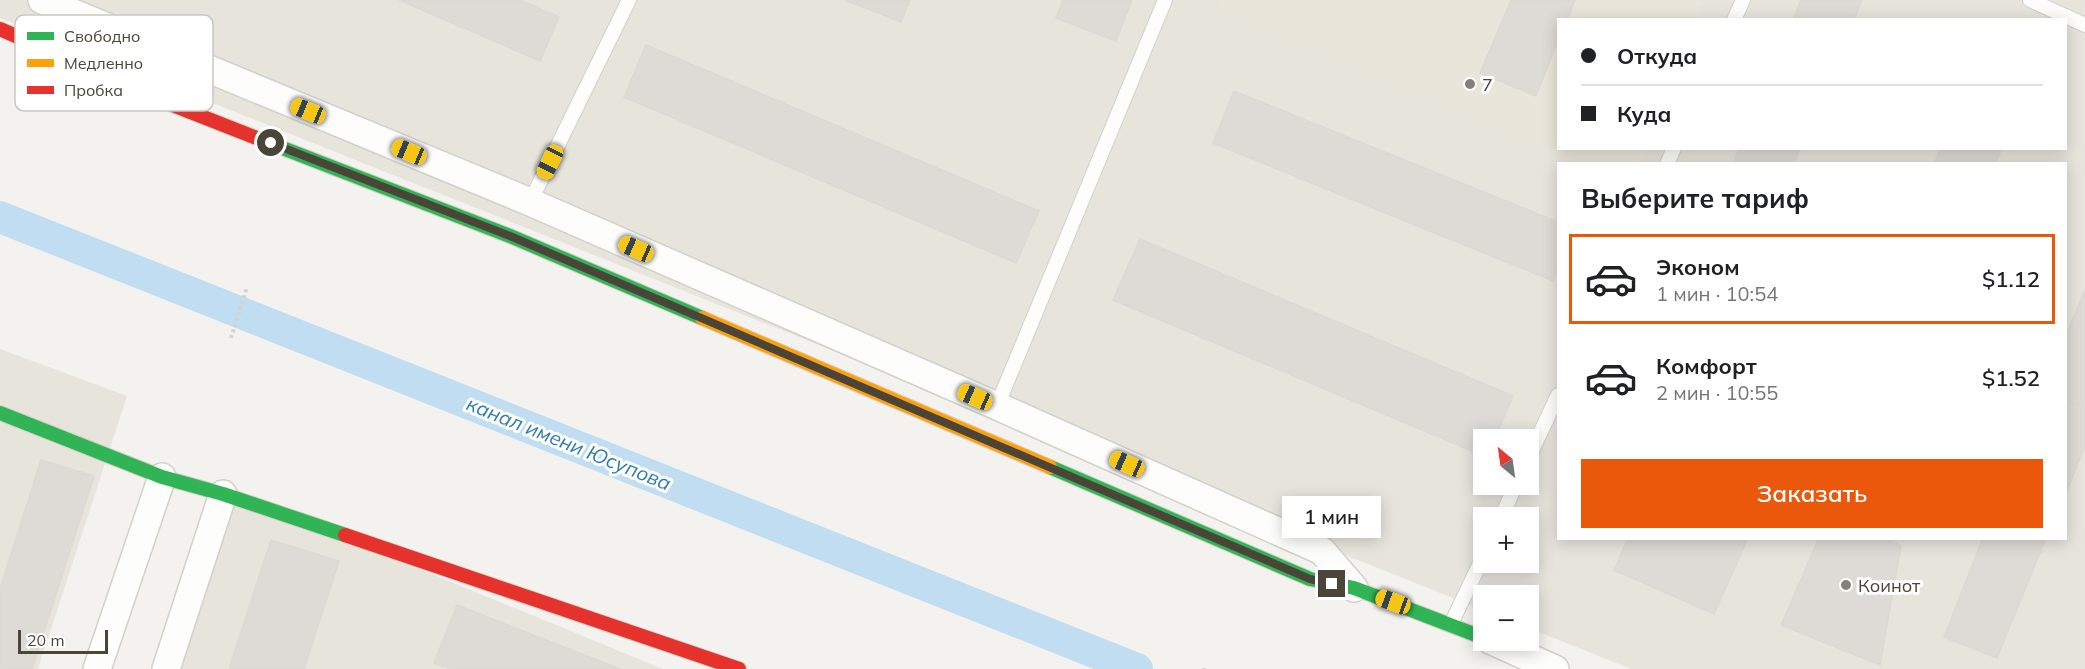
<!DOCTYPE html>
<html lang="ru">
<head>
<meta charset="utf-8">
<style>
	:root { --surface:#fff; --page:#f2f2f2; --text:#202124; --muted:#757577; --line:#e0e0e0; --accent:#ea580c }
	body { margin:0; font-family:Mulish,sans-serif; background:var(--page); color:var(--text); height:100vh; display:flex; flex-direction:column; font-size:22px; white-space:nowrap }
	* { box-sizing:border-box; margin:0 }
	p { font-size:20px; color:var(--muted) }
	.icon { flex:none; width:33px; height:33px; fill:none; stroke:currentColor; stroke-width:2; stroke-linecap:round; stroke-linejoin:round }
	.map { position:relative; flex:1; overflow:hidden }
	.panel { position:absolute; left:1557px; top:162px; width:510px; height:378px; display:flex; flex-direction:column; background:var(--surface); border-radius:0px; box-shadow:0 3px 15px #0003 }
	.panel>* { flex:none }
	.banner { position:absolute; left:1557px; top:18px; width:510px; height:132px; border-radius:0px; box-shadow:0 3px 15px #0003; display:grid; align-content:center; height:132px; padding:0 24px; background:var(--surface) }
	.needle { width:39px; rotate:331deg }
	.buttons { position:absolute; left:1473px; top:429px; display:grid; gap:12px }
	.buttons a { display:grid; place-items:center; width:66px; height:66px; border-radius:0px; background:var(--surface); box-shadow:0 3px 15px #0003; font-size:30px }
	.scale { position:absolute; left:18px; bottom:15px; width:90px; box-sizing:border-box; padding-left:6px; border:3px solid #4b4439; border-top:0; font-size:16px; line-height:21px; white-space:nowrap; color:#4b4439; -webkit-text-stroke:4px #fff; paint-order:stroke }
	.end { position:absolute; width:27px; height:27px; margin:-14px; border:8px solid #4b4439; background:#fff; box-shadow:0 0 0 3px #fff }
	.from { border-radius:50% }
	.bubble { position:absolute; height:42px; border-radius:0px; background:var(--surface); box-shadow:0 3px 15px #0003; font-size:20px; font-weight:600; line-height:42px; text-align:center }
	.car { position:absolute; width:18px; height:36px; margin:-18px -9px; border-radius:8px; box-shadow:0 0 4px 2px #0007; background:linear-gradient(#f5c518 24%,#345 0 40%,#f5c518 0 76%,#345 0 86%,#f5c518 0) }
	.banner b { display:flex; align-items:center; gap:21px; height:57px; font-size:22px }
	.banner b+b { border-top:2px solid var(--line) }
	.banner i { width:15px; height:15px; background:var(--text) }
	ul { padding:0; list-style:none }
	li { display:flex; align-items:center; gap:18px; height:90px; margin:0 12px 9px; padding:0 12px; border:3px solid transparent; border-radius:0px }
	li div { flex:1 }
	li b { display:block; font-size:22px }
	li em { font-style:normal; font-weight:600 }
	li.selected { border-color:var(--accent) }
	li>.icon { width:54px; height:54px; stroke-width:1.5 }
	h2 { padding:0 24px; font-size:27px; line-height:72px }
	.primary-button { display:flex; gap:12px; margin-top:auto; padding:12px 24px }
	.primary-button a { flex:1; height:69px; border-radius:0px; background:var(--accent); color:#fff; font-size:24px; font-weight:600; line-height:69px; text-align:center }
	.map>svg:first-child { display:block }
	.residential { fill:#e7e4dc; fill-rule:evenodd }
	.education { fill:#eae5da }
	.lines { fill:none; stroke-linecap:round; stroke-linejoin:round }
	.canal { stroke:#c0ddf1; stroke-width:32 }
	.building { fill:#dedbd6; stroke:#dcd9d4; stroke-width:1.5 }
	.lane-casing { stroke:#d2d0cb; stroke-width:16 }
	.street-casing { stroke:#d2d0cb; stroke-width:30 }
	.fast-casing { stroke:#d3cfc5; stroke-width:16 }
	.slow-casing { stroke:#d3cfc5; stroke-width:16 }
	.jam-casing { stroke:#d3cfc5; stroke-width:16 }
	.path { stroke:#d3d2cc; stroke-width:4; stroke-dasharray:3 3; stroke-linecap:butt }
	.lane { stroke:#fdfdfc; stroke-width:14 }
	.street { stroke:#fdfdfc; stroke-width:27 }
	.fast { stroke:#30b455; stroke-width:14 }
	.slow { stroke:#ff9f0a; stroke-width:14 }
	.jam { stroke:#e5322d; stroke-width:14 }
	.route { stroke:#4b4439; stroke-width:8 }
	.poi-dot { fill:#868178; stroke:#fff; stroke-width:2 }
	.labels { text-anchor:middle; dominant-baseline:central; stroke-width:6; stroke-linejoin:round; paint-order:stroke }
	.poi-label { font-size:18px; fill:#4b4439; stroke:#fff; text-anchor:start }
	.water-label { font-size:20px; font-style:italic; fill:#2e7ab2; stroke:#fff }
	.key { fill:#fff; stroke:#c9c7c4; stroke-width:1.5 }
	.key-label { font-size:16px; fill:#4b4439 }
</style>
</head>
<body>
<div class="map">
<svg width="2085" height="669" viewBox="0 0 2085 669">
	<rect width="100%" height="100%" fill="#f4f2ee"/>
	<path class="residential" d="M0 0H2085V669H1631L1529 628 1528 596H1484L1483 610 0 18ZM1558 20H2066V148H1558ZM1558 164H2066V538H1558ZM1484 440H1528V484H1484ZM1484 518H1528V562H1484Z
		M0 349 127 396 38 669H0Z
		M242 496 663 669H178L235 500Z"/>
	<path class="education" d="M1221 0H1704L1696 19 1558 20V148L1645 149 1639 164 1568 163 1216 13Z"/>
	<g class="lines">
		<path class="canal" d="M0 217 1137 669"/>
	</g>
	<path class="building" d="M399 0H520L559 17 540 61Z
		M845 0H910L901 22Z
		M1063 0H1132L1116 41 1056 18Z
		M1511 0H1575L1567 20H1558V40L1536 96 1480 73Z
		M1801 0H1862L1854 20H1793Z
		M646 45 1039 211 1016 263 624 97Z
		M1234 91 1558 222V268L1553 281 1213 143Z
		M1739 148H1800L1794 164H1733Z
		M1941 148H2002L1995 164H1934Z
		M1140 239 1513 396 1494 440H1484V456L1113 300Z
		M2085 289V406L2066 399V336Z
		M2066 400 2085 408V446L2066 493Z
		M41 460 94 476 32 669H0V589Z
		M1628 538H1748L1714 614 1614 570Z
		M1819 538H1885L1901 546 1880 665 1781 625Z
		M1983 538H2046L1997 658 1944 637Z
		M271 540 339 561 304 669H229Z
		M457 605 620 669H450L434 663Z"/>
	<g class="lines">
		<g class="lane-casing">
			<path id="lane" d="M2030 0 2085 25
				M1734 20 1743 0
				M1667 164 1674 148
				M530 202 629 0
				M997 406 1165 0
				M1528 459 1558 395
				M1501 518 1516 484
				M1451 624 1484 555"/>
		</g>
		<g class="street-casing">
			<path id="street" d="M42 0 530 202 997 406 1322 551 1354 588
				M1490 640 1555 669
				M97 669 162 477
				M166 669 223 494"/>
		</g>
		<g class="fast-casing">
			<path id="fast" d="M267 142 510 236 702 318
				M0 413 162 477 223 494 345 535
				M1050 467 1310 579 1354 588 1484 638"/>
		</g>
		<g class="slow-casing">
			<path id="slow" d="M702 318 1050 467"/>
		</g>
		<g class="jam-casing">
			<path id="jam" d="M0 29 170 104 267 142
				M345 535 739 669"/>
		</g>
		<path class="path" d="M231 338 247 287
			M1204 669V668"/>
		<use href="#lane" class="lane"/>
		<use href="#street" class="street"/>
		<use href="#fast" class="fast"/>
		<use href="#slow" class="slow"/>
		<use href="#jam" class="jam"/>
	</g>
	<g class="lines">
		<path class="route" d="M271 143 510 236 1310 579 1332 584"/>
	</g>
	<g class="poi-dot">
		<circle cx="1470" cy="84" r="6"/>
		<circle cx="1846" cy="585" r="6"/>
	</g>
	<g class="labels">
		<g class="poi-label">
			<text x="1482" y="84">7</text>
			<text x="1858" y="585">Коинот</text>
		</g>
		<g class="water-label">
			<text transform="translate(569 443) rotate(22)">канал имени Юсупова</text>
		</g>
	</g>
	<rect x="15" y="15" width="198" height="96" rx="9" class="key"/>
	<rect x="27" y="32" width="27" height="8" fill="#30b455"/>
	<rect x="27" y="59" width="27" height="8" fill="#ff9f0a"/>
	<rect x="27" y="86" width="27" height="8" fill="#e5322d"/>
	<g class="key-label">
		<text x="64" y="42">Свободно</text>
		<text x="64" y="69">Медленно</text>
		<text x="64" y="96">Пробка</text>
	</g>
</svg>
<div class="buttons">
<a><svg class="needle" viewBox="-14 -14 28 28"><path d="M0-13l5 13h-10z" fill="#e53935"/><path d="M0 13l5-13h-10z" fill="#757577"/></svg></a>
<a>+</a>
<a>−</a>
</div>
<div class="scale">20 m</div>
<i class="end from" style="left:271px;top:143px"></i>
<i class="end" style="left:1332px;top:584px"></i>
<div class="bubble" style="left:1282px;top:496px;width:99px">1 мин</div>
<i class="car" style="left:308px;top:111px;rotate:292deg"></i>
<i class="car" style="left:409px;top:152px;rotate:293deg"></i>
<i class="car" style="left:550px;top:162px;rotate:206deg"></i>
<i class="car" style="left:636px;top:249px;rotate:294deg"></i>
<i class="car" style="left:975px;top:397px;rotate:294deg"></i>
<i class="car" style="left:1127px;top:464px;rotate:294deg"></i>
<i class="car" style="left:1393px;top:602px;rotate:290deg"></i>
<div class="banner">
<b><i class="from"></i>Откуда</b>
<b><i></i>Куда</b>
</div>
<section class="panel">
<h2>Выберите тариф</h2>
<ul>
<li class="selected"><svg class="icon" aria-label="car" viewBox="0 0 24 24"><path d="M5 17H2v-5l4-1 3-4h7l3 4 3 1v5h-3M9 17h6M6 11h13"/><circle cx="7" cy="17" r="2"/><circle cx="17" cy="17" r="2"/></svg><div><b>Эконом</b><p>1 мин · 10:54</p></div><em>$1.12</em></li>
<li><svg class="icon" aria-label="car" viewBox="0 0 24 24"><path d="M5 17H2v-5l4-1 3-4h7l3 4 3 1v5h-3M9 17h6M6 11h13"/><circle cx="7" cy="17" r="2"/><circle cx="17" cy="17" r="2"/></svg><div><b>Комфорт</b><p>2 мин · 10:55</p></div><em>$1.52</em></li>
</ul>
<div class="primary-button"><a>Заказать</a></div>
</section>
</div>
</body>
</html>
